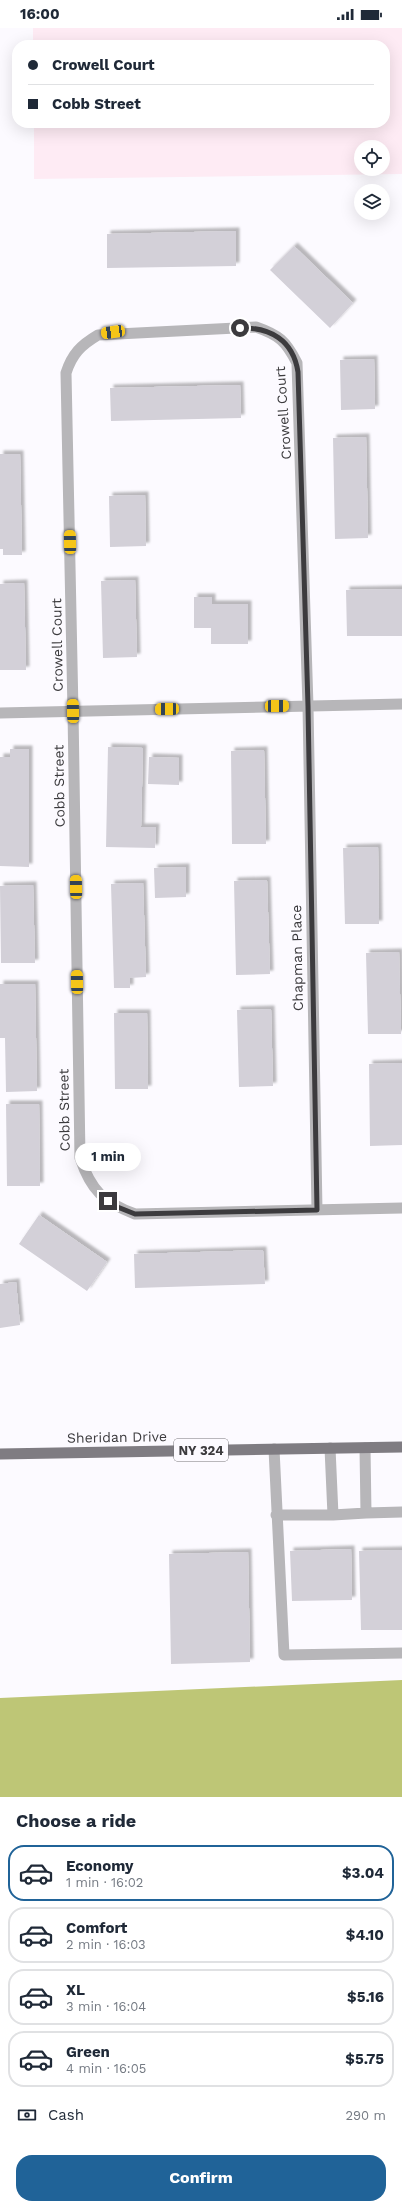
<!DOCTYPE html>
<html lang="en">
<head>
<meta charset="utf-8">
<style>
	:root { --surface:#fff; --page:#f6f6f7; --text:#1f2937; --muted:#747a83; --line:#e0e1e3; --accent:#206398 }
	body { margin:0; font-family:"Work Sans",sans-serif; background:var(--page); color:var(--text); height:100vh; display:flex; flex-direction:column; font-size:15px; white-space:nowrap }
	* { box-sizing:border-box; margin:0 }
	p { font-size:13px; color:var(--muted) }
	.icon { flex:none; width:22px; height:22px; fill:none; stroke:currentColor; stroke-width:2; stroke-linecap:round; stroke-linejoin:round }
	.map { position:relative; height:1769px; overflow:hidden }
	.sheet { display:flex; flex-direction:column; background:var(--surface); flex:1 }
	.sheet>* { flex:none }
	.hud { position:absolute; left:12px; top:12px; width:378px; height:88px; border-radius:16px; box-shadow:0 4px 16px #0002; display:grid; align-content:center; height:88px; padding:0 16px; background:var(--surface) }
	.controls { position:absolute; left:354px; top:112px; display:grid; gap:8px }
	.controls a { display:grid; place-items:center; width:36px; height:36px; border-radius:50%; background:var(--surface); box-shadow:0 4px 16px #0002; font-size:20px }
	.end { position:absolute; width:18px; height:18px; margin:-9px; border:5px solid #3c3b3e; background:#fff; box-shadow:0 0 0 2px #fff }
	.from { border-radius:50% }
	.bubble { position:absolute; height:28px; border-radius:14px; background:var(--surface); box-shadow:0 4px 16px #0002; font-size:13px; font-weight:700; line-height:28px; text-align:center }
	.car { position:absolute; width:12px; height:24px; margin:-12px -6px; border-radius:5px; box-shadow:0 0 3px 1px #0007; background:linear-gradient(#f5c518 24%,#345 0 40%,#f5c518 0 76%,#345 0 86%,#f5c518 0) }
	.hud b { display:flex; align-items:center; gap:14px; height:38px; font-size:15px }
	.hud b+b { border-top:1px solid var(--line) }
	.hud i { width:10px; height:10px; background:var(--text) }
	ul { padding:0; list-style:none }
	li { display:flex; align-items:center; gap:12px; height:56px; margin:0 8px 6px; padding:0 8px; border:2px solid var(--line); border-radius:16px }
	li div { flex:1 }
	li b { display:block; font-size:15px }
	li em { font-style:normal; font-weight:700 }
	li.active { border-color:var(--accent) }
	li>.icon { width:36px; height:36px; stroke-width:1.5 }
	h2 { padding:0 16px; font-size:18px; line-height:48px }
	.pay { display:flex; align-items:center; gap:10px; height:44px; padding:0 16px; font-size:15px }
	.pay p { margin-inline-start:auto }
	.action { display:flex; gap:8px; margin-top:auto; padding:8px 16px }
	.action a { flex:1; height:46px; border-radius:16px; background:var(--accent); color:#fff; font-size:16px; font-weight:700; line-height:46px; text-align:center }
	.status { display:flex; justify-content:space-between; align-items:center; height:28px; padding:0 20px; background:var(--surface); direction:ltr }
	.status svg { height:11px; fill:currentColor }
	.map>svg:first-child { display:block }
	.industrial { fill:#feebf4; fill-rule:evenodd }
	.forest { fill:#bec676 }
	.building { fill:#d3d0d8; filter:url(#shadow) }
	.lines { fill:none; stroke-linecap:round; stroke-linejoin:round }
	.service { stroke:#b7b6b9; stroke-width:11 }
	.minor { stroke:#b7b6b9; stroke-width:11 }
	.primary { stroke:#7f7c82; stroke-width:11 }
	.route { stroke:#3c3b3e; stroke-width:5 }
	.labels { text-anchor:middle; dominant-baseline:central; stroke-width:4; stroke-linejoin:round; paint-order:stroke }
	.shield { fill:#fcfaff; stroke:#767478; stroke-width:1 }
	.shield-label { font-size:13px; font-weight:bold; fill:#3c3b3e }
	.street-label { font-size:14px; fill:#3c3b3e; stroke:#fcfaff }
</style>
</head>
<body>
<div class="status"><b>16:00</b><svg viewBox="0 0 49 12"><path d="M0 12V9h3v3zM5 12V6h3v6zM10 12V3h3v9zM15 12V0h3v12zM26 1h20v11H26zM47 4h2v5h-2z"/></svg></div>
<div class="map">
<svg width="402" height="1769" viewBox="0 0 402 1769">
	<defs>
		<filter id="shadow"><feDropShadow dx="3.5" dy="-3.5" stdDeviation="1" flood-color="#0004"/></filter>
	</defs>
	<rect width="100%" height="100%" fill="#fcfaff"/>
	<path class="industrial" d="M33 0H402V146L34 151V95H385V17H33ZM361 119H383V141H361Z"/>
	<path class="forest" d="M402 1652V1769H0V1670Z"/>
	<path class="building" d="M236 203V238L107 240V206Z
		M294 218 353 275 330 300 270 242Z
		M374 331 375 381 341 382 340 332Z
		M240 357 241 390 111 393 110 360Z
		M366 409 368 510 335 511 333 410Z
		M0 426H20L22 527H3V521H0Z
		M145 467 146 518 110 519 109 468Z
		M135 552 137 629 103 630 101 553Z
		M24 555 26 642H0V556Z
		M402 561V608H347L346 562Z
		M194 569H212V576H248V616H211V600H194Z
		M108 719 143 720 141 799H156L155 820 106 819Z
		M10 721H29V839L0 838V729H10Z
		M264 722 266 816H232L231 723Z
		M149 729 179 730V757L148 756Z
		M378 819 379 896H345L343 820Z
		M186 839V869L155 870 154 840Z
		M267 852 270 946 236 947 234 853Z
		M143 855 146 949 130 950V960H114L111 856Z
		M33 857 35 935H1L0 858Z
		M399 924 401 1006H368L366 925Z
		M0 956H35L37 1063 6 1064 5 1010H0Z
		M271 981 273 1058 239 1059 237 982Z
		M114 985H147L148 1061H115Z
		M402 1035V1117L370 1118 369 1036Z
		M6 1076H39L40 1158H7Z
		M39 1187 107 1234 87 1263 19 1216Z
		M263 1222 265 1256 135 1260 134 1226Z
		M16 1254 20 1297 0 1300V1256Z
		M351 1521 352 1572 292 1573 290 1523Z
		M402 1522V1602H361L359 1523Z
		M248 1524 250 1634 171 1636 169 1526Z"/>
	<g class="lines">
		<path class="service" d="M274 1421 284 1627 402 1625
			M366 1485 402 1484
			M276 1487H333L330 1420
			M333 1487 366 1485 365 1420"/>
		<path class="minor" d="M0 685 402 676
			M317 1182 308 678 297 335C286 313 279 307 256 299L98 307C81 317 72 326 66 345L73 683 80 1130C91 1162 103 1174 135 1186L402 1180"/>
		<path class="primary" d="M0 1426 402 1419"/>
	</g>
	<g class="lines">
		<path class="route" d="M108 1173 115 1178 135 1186 317 1182 308 678 298 344C293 312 270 299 240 300"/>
	</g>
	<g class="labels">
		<rect class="shield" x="174" y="1411" width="54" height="22" rx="3"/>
		<g class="shield-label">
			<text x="201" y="1422">NY 324</text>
		</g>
		<g class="street-label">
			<text transform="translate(283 385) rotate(-94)">Crowell Court</text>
			<text transform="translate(57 617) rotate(-91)">Crowell Court</text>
			<text transform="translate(59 758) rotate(-91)">Cobb Street</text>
			<text transform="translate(297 930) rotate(-91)">Chapman Place</text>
			<text transform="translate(64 1082) rotate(-91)">Cobb Street</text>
			<text transform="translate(117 1409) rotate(-1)">Sheridan Drive</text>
		</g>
	</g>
</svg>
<div class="controls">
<a><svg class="icon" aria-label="locate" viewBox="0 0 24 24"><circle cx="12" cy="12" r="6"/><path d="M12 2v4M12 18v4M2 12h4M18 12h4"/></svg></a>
<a><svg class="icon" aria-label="layers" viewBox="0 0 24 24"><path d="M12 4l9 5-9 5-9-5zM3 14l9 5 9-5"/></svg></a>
</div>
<i class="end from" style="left:240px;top:300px"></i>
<i class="end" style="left:108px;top:1173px"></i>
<div class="bubble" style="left:75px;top:1115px;width:66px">1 min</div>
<i class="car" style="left:113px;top:304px;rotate:262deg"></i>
<i class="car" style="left:70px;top:514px;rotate:359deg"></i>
<i class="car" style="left:277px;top:678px;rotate:89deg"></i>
<i class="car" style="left:167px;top:681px;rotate:269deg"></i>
<i class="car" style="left:73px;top:683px;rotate:359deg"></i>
<i class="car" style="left:76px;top:859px;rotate:359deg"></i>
<i class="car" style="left:77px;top:954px;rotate:359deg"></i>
<div class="hud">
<b><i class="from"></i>Crowell Court</b>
<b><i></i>Cobb Street</b>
</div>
</div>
<section class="sheet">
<h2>Choose a ride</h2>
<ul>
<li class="active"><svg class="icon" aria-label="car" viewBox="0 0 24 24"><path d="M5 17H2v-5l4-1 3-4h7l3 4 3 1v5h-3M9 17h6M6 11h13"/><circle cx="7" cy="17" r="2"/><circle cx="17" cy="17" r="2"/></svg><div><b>Economy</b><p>1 min · 16:02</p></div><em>$3.04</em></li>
<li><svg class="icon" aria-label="car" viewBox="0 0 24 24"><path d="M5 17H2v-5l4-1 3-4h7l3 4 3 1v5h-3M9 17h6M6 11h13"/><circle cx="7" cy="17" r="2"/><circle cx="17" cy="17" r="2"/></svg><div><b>Comfort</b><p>2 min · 16:03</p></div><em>$4.10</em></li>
<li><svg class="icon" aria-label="car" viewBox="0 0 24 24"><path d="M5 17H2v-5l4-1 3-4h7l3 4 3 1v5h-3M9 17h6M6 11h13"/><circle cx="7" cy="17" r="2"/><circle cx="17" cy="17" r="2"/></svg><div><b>XL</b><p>3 min · 16:04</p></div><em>$5.16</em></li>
<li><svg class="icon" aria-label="car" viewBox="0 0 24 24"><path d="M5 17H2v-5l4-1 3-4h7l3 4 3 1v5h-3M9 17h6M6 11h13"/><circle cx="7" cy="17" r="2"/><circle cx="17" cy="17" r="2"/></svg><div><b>Green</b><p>4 min · 16:05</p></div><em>$5.75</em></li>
</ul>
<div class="pay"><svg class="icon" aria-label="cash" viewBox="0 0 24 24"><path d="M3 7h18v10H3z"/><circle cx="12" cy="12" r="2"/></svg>Cash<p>290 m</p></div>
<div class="action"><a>Confirm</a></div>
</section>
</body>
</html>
